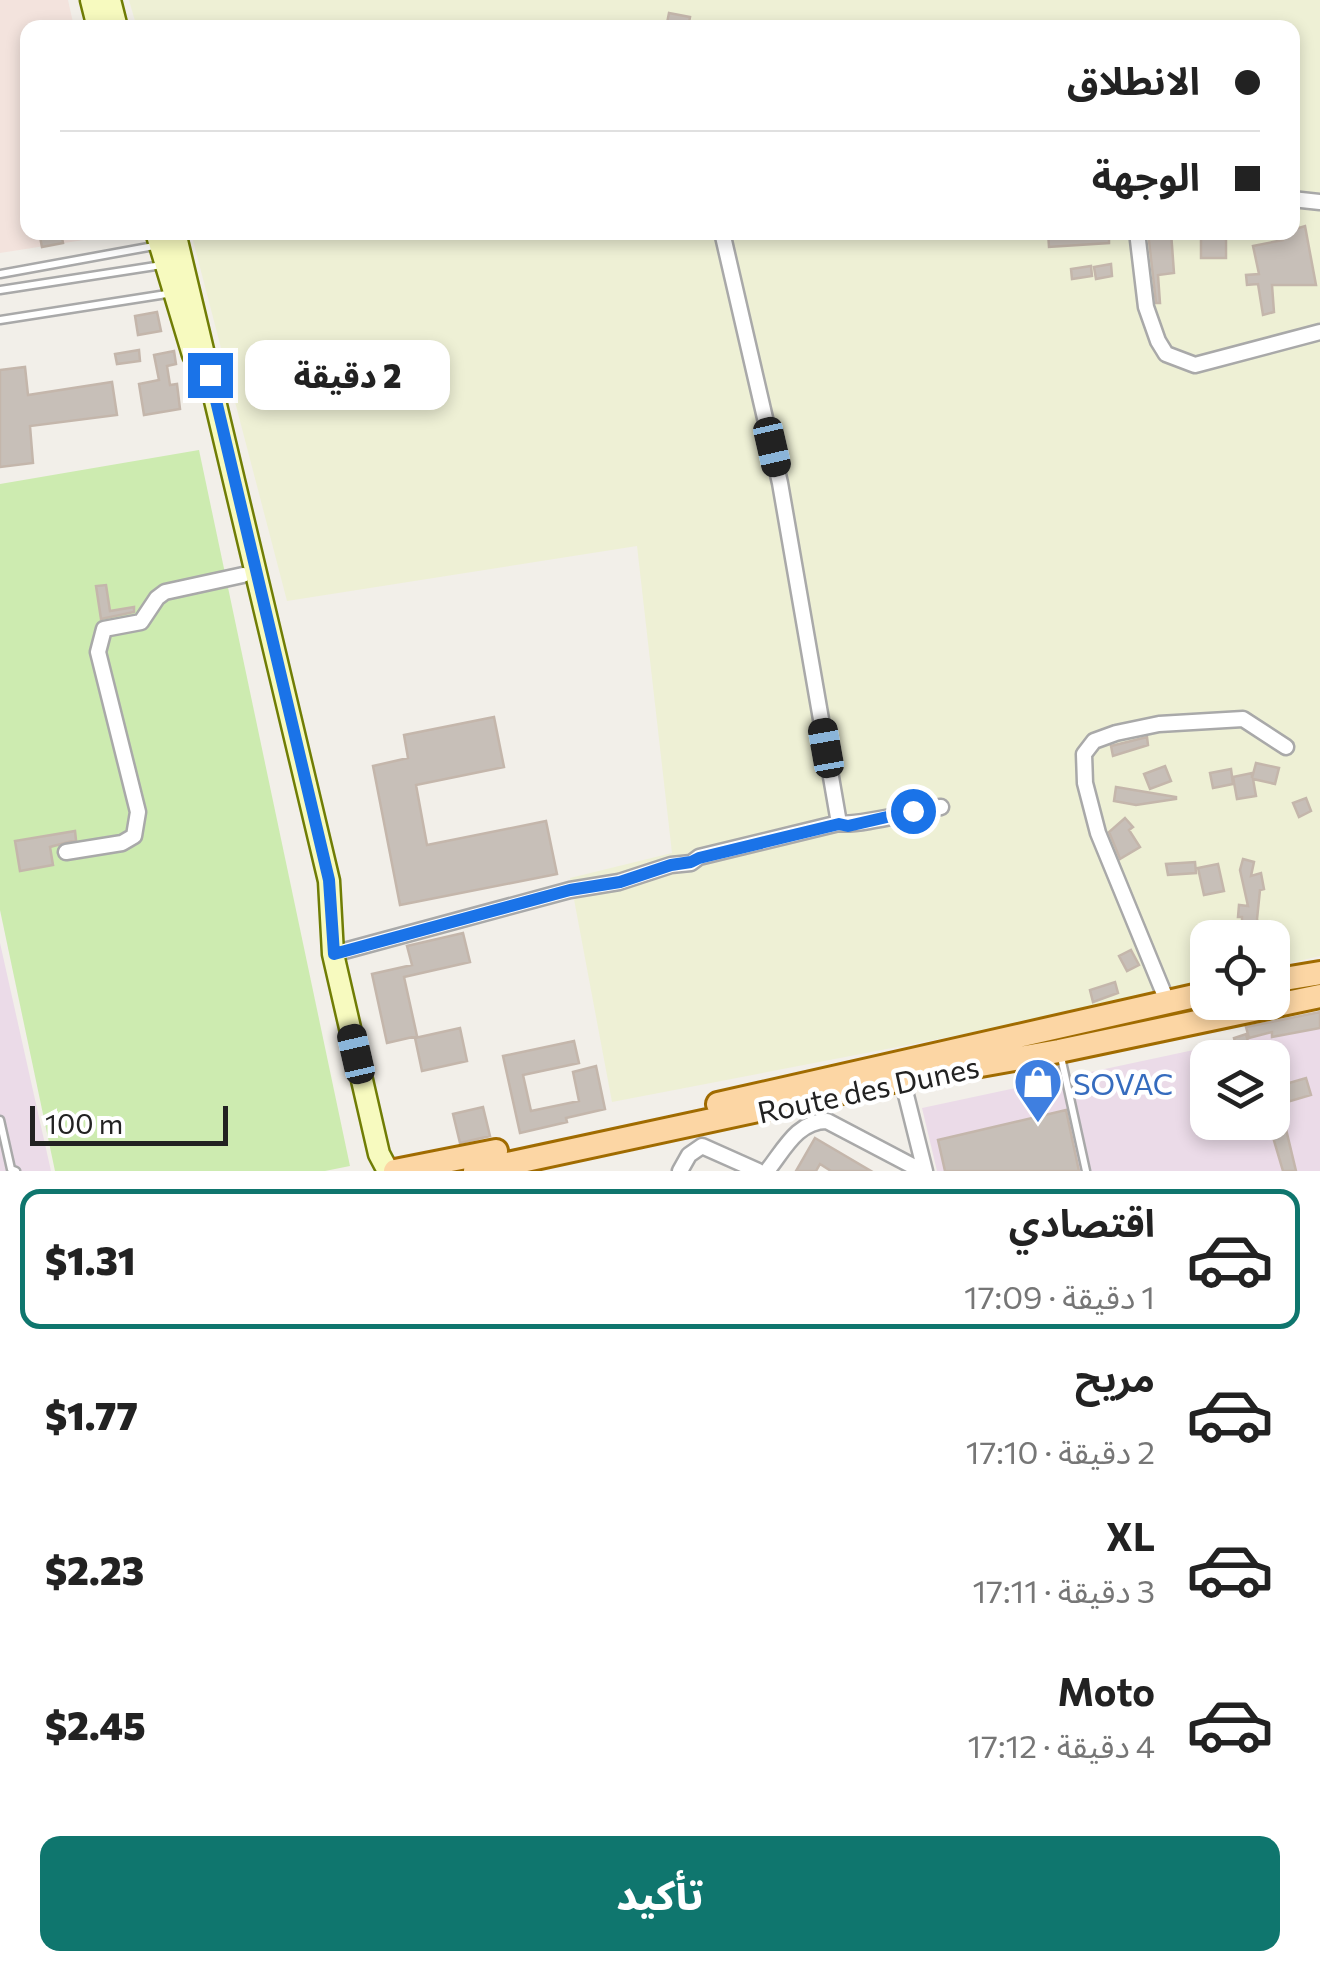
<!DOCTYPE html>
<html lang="ar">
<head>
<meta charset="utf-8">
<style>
	:root { --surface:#fff; --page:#f6f6f6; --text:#222; --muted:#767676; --line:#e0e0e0; --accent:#0f766e }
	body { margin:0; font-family:Commissioner,"Noto Sans Arabic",sans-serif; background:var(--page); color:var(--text); direction:rtl; height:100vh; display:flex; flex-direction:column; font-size:38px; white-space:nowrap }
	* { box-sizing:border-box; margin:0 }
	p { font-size:32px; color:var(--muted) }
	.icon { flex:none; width:55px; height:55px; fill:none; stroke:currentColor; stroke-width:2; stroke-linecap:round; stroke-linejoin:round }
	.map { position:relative; height:1171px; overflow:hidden; direction:ltr }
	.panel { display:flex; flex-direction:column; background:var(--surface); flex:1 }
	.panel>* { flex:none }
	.guide { position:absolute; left:20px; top:20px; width:1280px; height:220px; border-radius:20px; box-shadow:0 5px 15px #0003; direction:rtl; display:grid; align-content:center; height:220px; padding:0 40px; background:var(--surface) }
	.controls { position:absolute; left:1190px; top:920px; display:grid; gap:20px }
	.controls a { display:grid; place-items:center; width:100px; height:100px; border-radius:20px; background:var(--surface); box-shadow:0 5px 15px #0003; font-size:50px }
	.scale { position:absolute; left:30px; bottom:25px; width:198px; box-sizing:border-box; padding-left:10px; border:5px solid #222; border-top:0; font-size:28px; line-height:35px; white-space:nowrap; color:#222; -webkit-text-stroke:8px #fff; paint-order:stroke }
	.end { position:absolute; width:45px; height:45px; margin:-22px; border:12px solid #1a73e8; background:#fff; box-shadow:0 0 0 5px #fff }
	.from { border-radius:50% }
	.bubble { position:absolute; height:70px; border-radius:20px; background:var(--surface); box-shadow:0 5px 15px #0003; font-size:32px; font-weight:800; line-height:70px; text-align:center; direction:rtl }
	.car { position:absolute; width:30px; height:60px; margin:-30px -15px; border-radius:12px; box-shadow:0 0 8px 2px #0007; background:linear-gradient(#222 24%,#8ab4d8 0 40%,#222 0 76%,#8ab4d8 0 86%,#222 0) }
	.guide b { display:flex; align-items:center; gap:35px; height:95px; font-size:38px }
	.guide b+b { border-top:2px solid var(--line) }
	.guide i { width:25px; height:25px; background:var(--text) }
	ul { padding:18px 0 0; list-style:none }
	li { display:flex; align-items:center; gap:30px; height:140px; margin:0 20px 15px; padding:0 20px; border:5px solid transparent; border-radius:20px }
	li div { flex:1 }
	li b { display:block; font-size:38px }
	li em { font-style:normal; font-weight:800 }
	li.selected { border-color:var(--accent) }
	li>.icon { width:90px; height:90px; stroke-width:1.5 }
	.cta { display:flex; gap:20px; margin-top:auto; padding:20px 40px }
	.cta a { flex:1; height:115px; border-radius:20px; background:var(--accent); color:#fff; font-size:40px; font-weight:800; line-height:115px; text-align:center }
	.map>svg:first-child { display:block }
	.industrial { fill:#ebdbe8; fill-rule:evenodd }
	.military { fill:#f3e3dd }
	.farmland { fill:#eef0d5 }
	.grass { fill:#cdebb0 }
	.building { fill:#c7bfb8; stroke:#c4b6ab; stroke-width:2.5 }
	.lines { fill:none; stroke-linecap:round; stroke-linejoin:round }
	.lane-casing { stroke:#a9a9a9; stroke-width:11 }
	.street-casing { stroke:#a9a9a9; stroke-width:19 }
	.secondary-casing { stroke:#707d05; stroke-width:25 }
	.primary-casing { stroke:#a06b00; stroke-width:28 }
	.lane { stroke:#fff; stroke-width:6 }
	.street { stroke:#fff; stroke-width:14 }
	.secondary { stroke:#f7fabf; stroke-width:20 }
	.primary { stroke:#fcd6a4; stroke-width:22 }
	.route { stroke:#1a73e8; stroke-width:12 }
	.labels { text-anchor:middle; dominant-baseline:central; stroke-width:9; stroke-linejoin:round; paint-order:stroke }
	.shop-label { font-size:30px; fill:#366cbe; stroke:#fff; text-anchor:start }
	.street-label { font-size:30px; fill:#222; stroke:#fff }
</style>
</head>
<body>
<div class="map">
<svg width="1320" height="1171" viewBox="0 0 1320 1171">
	<rect width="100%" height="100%" fill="#f2efe9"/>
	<path class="industrial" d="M0 943 51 1171H0Z
		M1320 1023V1171H937L922 1108ZM1208 1058H1272V1122H1208Z"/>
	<path class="military" d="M0 0H68L74 27 28 28V232L122 234 0 253Z"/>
	<path class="farmland" d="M129 0H1320V956L1273 967 1272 938H1208L1207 982 1063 1015 612 1102 570 878 672 853 637 546 287 601 191 233 1292 232V28H137Z"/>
	<path class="grass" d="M199 450 350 1166 325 1171H55L0 910V484Z"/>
	<path class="building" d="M669 13 690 17 688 28H666Z
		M1305 226 1316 285H1272L1274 312 1263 315 1258 284 1247 285 1246 275 1259 274 1253 246 1283 240 1282 233Z
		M1048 232H1109V243L1049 247Z
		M1148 232H1171L1174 273 1158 275 1160 303H1156Z
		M1201 232H1226V258H1201Z
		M61 233 63 243 42 247 40 237Z
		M1111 264 1112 276 1096 279 1094 267Z
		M1091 266 1092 276 1072 279 1071 269Z
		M157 312 161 331 138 335 135 316Z
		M139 350 140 361 117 364 115 354Z
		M174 351 176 364 167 366 170 385 177 384 180 409 144 415 139 384 159 380 154 355Z
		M25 367 28 395 112 382 117 415 30 426 33 463 0 467V370Z
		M106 585 110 611 134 607V612L101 619 96 586Z
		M494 717 504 767 416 785 427 845 546 821 557 874 400 905 373 766 408 758 404 735Z
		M1147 737 1148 745 1113 756 1111 746Z
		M1256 763 1279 768 1275 784 1253 779 1256 796 1237 799 1233 777 1252 773V778Z
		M1165 766 1171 781 1150 789 1144 774Z
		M1231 769 1233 784 1213 788 1210 773Z
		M1116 787 1176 797V799L1136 805 1114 801Z
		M1306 798 1311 811 1299 817 1293 803Z
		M1125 818 1133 827 1129 830 1140 847 1120 859 1109 832Z
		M75 831 76 840 50 847 53 865 20 871 15 841Z
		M1243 859 1254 862 1251 876 1261 873 1264 889 1260 890 1257 919 1260 932H1242V917H1238L1239 905 1248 906 1240 870Z
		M1195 862 1196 873 1168 875 1166 864Z
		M1218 864 1224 891 1204 895 1198 868Z
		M463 933 470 962 404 977 417 1036 387 1043 372 974 412 965 407 946Z
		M1131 950 1139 965 1127 971 1119 956Z
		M1115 982 1118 993 1093 1002 1090 990Z
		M1320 1012V1028L1272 1037V1032L1249 1038 1246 1027Z
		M460 1028 467 1061 422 1071 415 1038Z
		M1246 1034 1251 1054 1239 1058 1234 1038Z
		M574 1041 579 1063 523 1075 531 1111 579 1101 573 1072 596 1066 605 1109 566 1118 567 1122 520 1133 503 1056Z
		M1306 1078 1311 1095 1280 1104 1296 1171H1283L1270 1127 1272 1088Z
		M483 1107 490 1136 460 1143 453 1114Z
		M1066 1110 1079 1171H945L938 1140Z
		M815 1138 871 1171H831L820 1164 816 1171H796Z"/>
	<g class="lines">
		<g class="lane-casing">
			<path id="lane" d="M0 274 154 246
				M0 290 162 265
				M0 320 173 293
				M1061 1057 1086 1171
				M0 1120 11 1169 16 1171"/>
		</g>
		<g class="street-casing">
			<path id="street" d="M1292 199 1320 202
				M722 232 780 483 839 823
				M1137 232 1146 307 1158 341 1166 354 1195 365 1320 332
				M66 852 122 843 134 836 138 812 98 652 104 629 141 622 157 598 165 592 243 575
				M333 954 570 890 619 882 671 865 691 863 699 857 839 823C854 827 920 810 941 807
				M1167 1001 1098 833 1085 783 1084 754 1094 741 1116 733 1159 724 1243 719 1286 747
				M902 1079 925 1171
				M680 1171 689 1155 702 1146 758 1171
				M767 1171C784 1150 797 1121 827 1121L922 1171"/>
		</g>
		<g class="secondary-casing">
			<path id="secondary" d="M91 0 98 28
				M110 0 117 28
				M156 232 193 355
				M175 232 329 881 333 954 379 1154 388 1171"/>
		</g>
		<g class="primary-casing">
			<path id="primary" d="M1272 981 1320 973
				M718 1104 1208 993
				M395 1171 496 1151
				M475 1171 902 1079 1059 1051 1320 996"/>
		</g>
		<use href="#lane" class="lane"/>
		<use href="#street" class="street"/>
		<use href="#secondary" class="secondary"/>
		<use href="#primary" class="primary"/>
	</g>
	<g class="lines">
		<path class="route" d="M210 375 329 880 334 954 570 890 620 882 671 865 691 862 699 858 839 824 848 826 913 811"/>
	</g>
	<defs>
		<g id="shop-pin" transform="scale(2.5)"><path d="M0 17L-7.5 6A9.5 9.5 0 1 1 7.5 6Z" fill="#3f7fe0" stroke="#fff"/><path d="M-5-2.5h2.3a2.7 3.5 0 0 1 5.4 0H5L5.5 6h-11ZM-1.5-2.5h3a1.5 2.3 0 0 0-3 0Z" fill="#fff"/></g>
	</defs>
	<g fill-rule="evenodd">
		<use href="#shop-pin" x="1038" y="1082"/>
	</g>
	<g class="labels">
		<g class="shop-label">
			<text x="1073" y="1082">SOVAC</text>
		</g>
		<g class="street-label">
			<text transform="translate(868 1088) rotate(-12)">Route des Dunes</text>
		</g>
	</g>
</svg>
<div class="controls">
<a><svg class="icon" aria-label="locate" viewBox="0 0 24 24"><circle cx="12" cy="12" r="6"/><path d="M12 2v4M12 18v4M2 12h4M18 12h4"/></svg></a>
<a><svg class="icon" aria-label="layers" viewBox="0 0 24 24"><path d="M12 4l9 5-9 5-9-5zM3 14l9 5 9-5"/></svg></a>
</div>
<div class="scale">100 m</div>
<i class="end from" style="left:913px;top:811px"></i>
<i class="end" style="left:210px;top:375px"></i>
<div class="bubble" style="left:245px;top:340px;width:205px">2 دقيقة</div>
<i class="car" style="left:772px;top:447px;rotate:167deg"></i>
<i class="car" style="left:826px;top:748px;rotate:350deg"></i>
<i class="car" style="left:356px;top:1054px;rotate:347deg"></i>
<div class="guide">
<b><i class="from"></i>الانطلاق</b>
<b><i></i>الوجهة</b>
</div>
</div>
<section class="panel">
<ul>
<li class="selected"><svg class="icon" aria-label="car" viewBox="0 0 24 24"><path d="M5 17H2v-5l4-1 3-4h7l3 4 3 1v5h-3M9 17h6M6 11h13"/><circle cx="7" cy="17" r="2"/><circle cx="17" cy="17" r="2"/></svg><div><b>اقتصادي</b><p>1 دقيقة · 17:09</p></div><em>$1.31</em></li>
<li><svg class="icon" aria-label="car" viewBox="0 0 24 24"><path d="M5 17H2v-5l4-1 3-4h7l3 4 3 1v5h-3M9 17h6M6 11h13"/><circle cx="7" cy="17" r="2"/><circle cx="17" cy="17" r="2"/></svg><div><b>مريح</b><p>2 دقيقة · 17:10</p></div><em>$1.77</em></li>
<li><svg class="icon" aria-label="car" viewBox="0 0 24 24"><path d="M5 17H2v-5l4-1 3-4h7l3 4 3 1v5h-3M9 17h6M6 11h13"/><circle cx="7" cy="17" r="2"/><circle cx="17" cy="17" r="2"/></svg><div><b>XL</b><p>3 دقيقة · 17:11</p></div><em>$2.23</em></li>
<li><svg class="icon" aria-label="car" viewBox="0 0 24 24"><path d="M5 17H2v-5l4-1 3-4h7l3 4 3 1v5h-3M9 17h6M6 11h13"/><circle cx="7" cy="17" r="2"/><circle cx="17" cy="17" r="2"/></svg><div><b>Moto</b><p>4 دقيقة · 17:12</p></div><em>$2.45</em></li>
</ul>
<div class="cta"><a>تأكيد</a></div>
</section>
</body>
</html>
